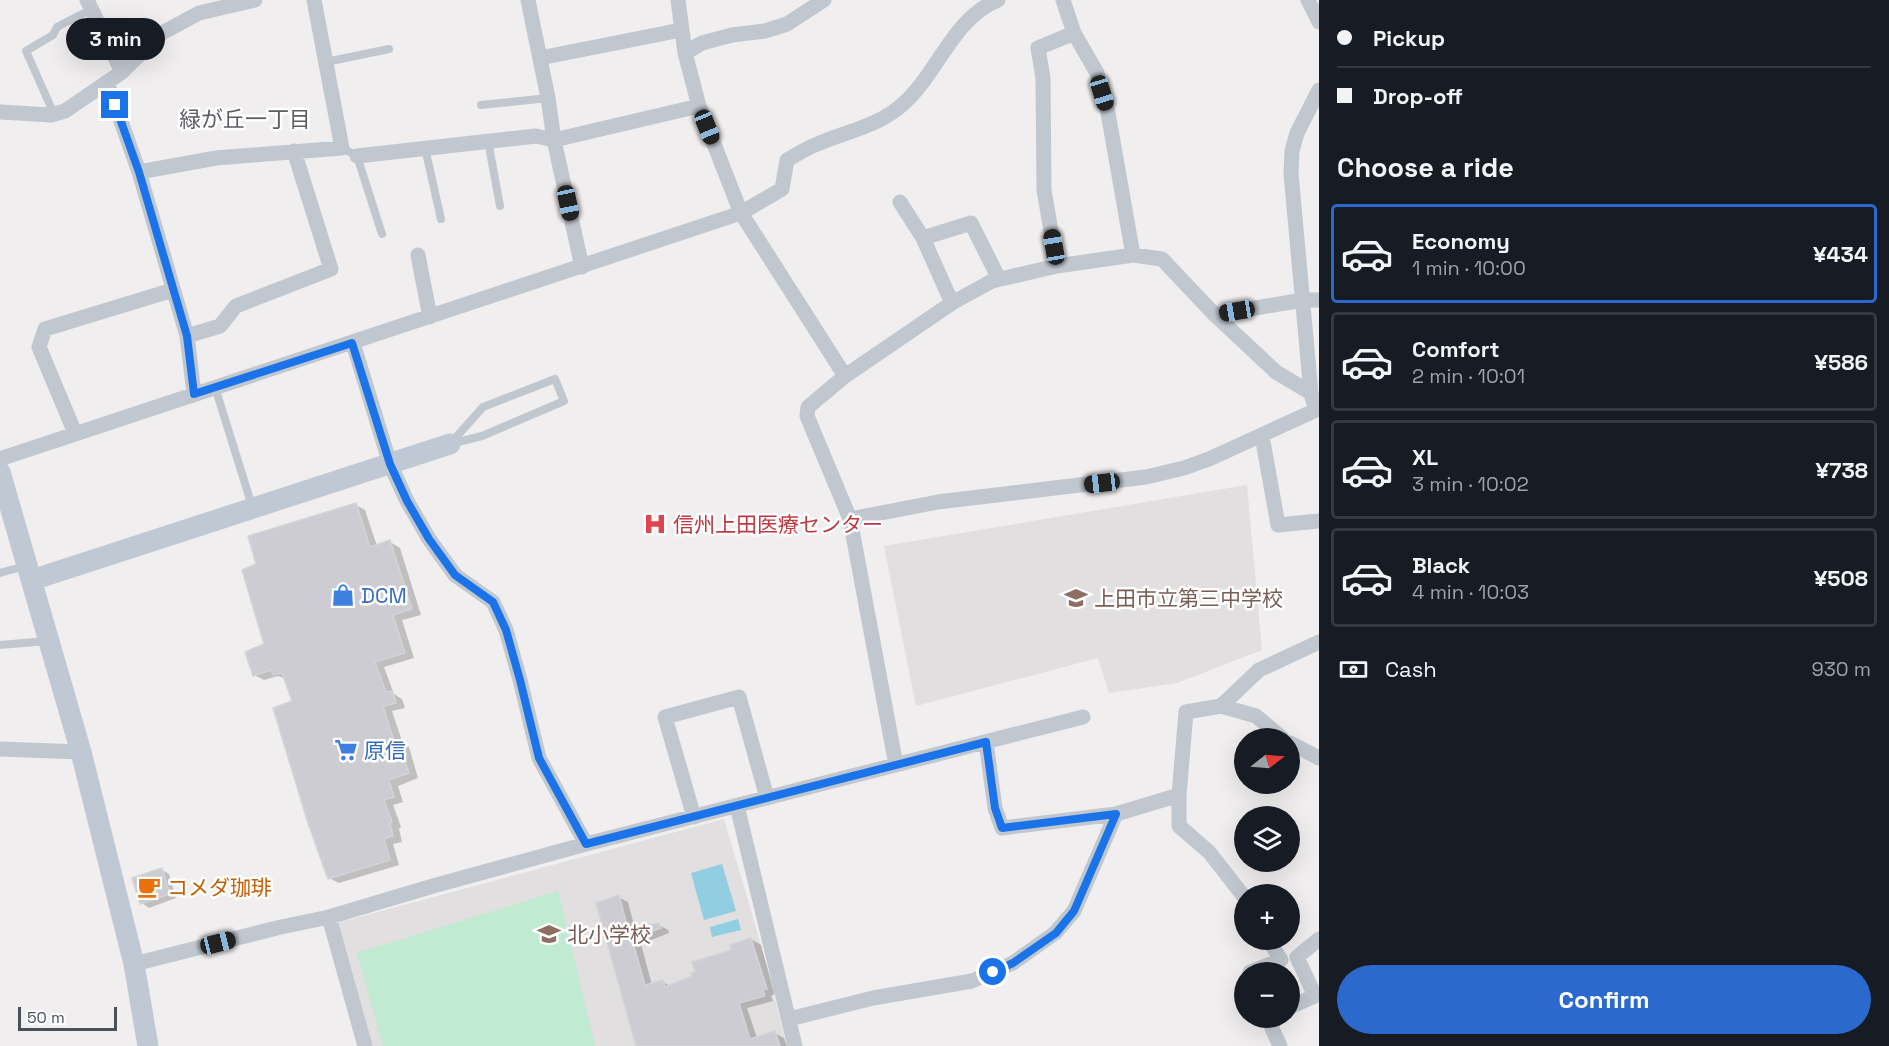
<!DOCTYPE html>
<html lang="en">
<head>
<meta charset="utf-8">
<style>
	:root { --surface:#171b24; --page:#242831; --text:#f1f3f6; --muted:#9ea1a6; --line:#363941; --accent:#2b6acc }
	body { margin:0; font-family:"Space Grotesk","Noto Sans JP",sans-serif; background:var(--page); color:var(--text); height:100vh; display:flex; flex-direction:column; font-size:22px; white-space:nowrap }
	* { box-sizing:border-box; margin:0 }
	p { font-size:20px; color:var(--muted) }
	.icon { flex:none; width:33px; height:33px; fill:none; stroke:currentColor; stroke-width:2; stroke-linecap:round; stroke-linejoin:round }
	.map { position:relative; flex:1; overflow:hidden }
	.details { display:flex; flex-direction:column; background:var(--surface); width:570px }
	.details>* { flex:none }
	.guide { display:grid; align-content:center; height:132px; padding:0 18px; background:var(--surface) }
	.needle { width:39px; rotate:73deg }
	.controls { position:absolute; left:1234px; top:728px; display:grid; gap:12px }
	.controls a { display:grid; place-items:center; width:66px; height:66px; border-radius:50%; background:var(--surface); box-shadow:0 6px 24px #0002; font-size:30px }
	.scale { position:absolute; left:18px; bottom:15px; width:99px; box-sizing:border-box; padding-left:6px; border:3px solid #485059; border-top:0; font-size:16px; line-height:21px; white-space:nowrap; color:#485059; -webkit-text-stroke:4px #fff; paint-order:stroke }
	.end { position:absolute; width:27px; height:27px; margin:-14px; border:8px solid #1a73e8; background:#fff; box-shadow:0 0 0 3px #fff }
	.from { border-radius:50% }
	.bubble { position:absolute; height:42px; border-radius:21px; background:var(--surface); box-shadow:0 6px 24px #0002; font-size:20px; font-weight:600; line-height:42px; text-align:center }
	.car { position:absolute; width:18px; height:36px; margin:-18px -9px; border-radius:8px; box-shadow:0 0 4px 2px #0007; background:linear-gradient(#222 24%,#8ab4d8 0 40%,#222 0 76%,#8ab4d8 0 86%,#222 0) }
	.guide b { display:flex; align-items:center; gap:21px; height:57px; font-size:22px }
	.guide b+b { border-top:2px solid var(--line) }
	.guide i { width:15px; height:15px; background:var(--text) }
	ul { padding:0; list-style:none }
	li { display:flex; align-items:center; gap:18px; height:99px; margin:0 12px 9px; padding:0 6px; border:3px solid var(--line); border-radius:6px }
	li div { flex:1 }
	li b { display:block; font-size:22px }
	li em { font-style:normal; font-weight:600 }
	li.active { border-color:var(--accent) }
	li>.icon { width:54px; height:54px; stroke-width:1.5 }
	h2 { padding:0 18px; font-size:27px; line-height:72px }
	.pay { display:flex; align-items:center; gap:15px; height:66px; padding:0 18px; font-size:22px }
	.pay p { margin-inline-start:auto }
	.action { display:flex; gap:12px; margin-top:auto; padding:12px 18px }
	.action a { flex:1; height:69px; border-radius:36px; background:var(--accent); color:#fff; font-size:24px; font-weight:600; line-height:69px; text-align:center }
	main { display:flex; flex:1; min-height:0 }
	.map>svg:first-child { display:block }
	.education { fill:#e1dfdf }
	.green { fill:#c0ead2 }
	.water { fill:#91cee2 }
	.shadow { fill:#0003 }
	.building { fill:#ccccd2; stroke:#d2d4d8; stroke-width:1.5 }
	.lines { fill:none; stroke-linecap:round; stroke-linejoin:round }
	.lane { stroke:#c0c7ce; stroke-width:8 }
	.street { stroke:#c0c7ce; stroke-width:15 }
	.secondary { stroke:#c0c8d3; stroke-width:21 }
	.route { stroke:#1a73e8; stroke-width:8 }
	.labels { text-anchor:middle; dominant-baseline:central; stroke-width:5; stroke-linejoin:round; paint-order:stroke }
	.health-label { font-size:21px; fill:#be3a42; stroke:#fff; text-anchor:start }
	.shop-label { font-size:21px; fill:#366cbe; stroke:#fff; text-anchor:start }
	.education-label { font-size:21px; fill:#785e54; stroke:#fff; text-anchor:start }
	.food-label { font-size:21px; fill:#c56008; stroke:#fff; text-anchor:start }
	.neighbourhood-label { font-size:22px; fill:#5b5e62; stroke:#fff }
</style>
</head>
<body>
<main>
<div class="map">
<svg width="1319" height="1046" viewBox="0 0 1319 1046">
	<rect width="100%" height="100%" fill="#f0eeee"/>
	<path class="education" d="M1247 485 1262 650 1177 683 1109 693 1098 658 916 706 884 546Z
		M724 819 761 945 787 1046H369L337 923Z"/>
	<path class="green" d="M558 891 595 1046H383L357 953Z"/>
	<path class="water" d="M722 864 736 911 704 920 691 873Z
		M738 919 741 930 712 937 710 927Z"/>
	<path class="shadow" d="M356 505 365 510 377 546 390 542 400 548 421 615 402 620 414 658 384 667 394 694 402 699 405 708 392 711 403 744 409 747 418 778 398 786 403 802 393 805 401 827 399 829 402 842 393 844 399 865 339 883 329 878 294 702 286 679 278 676 264 680 254 675 266 645 258 565Z
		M162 870 169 874 176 898 149 908 142 903 134 879Z
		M618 897 628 902 635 929 659 925 668 930 669 933 641 944 652 985 663 982 670 986 694 977 751 939 761 945 775 994 771 996 773 1001 747 1008 757 1038 775 1033 784 1038 787 1046H638Z"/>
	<path class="building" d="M356 503 370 547 390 540 412 609 393 615 405 653 375 662 386 692 392 691 396 703 383 706 394 741 399 740 409 773 389 780 394 797 384 800 392 822 390 823 393 836 384 839 390 860 328 879 308 823 273 708 292 701 282 673 273 675 271 670 253 676 245 652 264 644 242 570 256 564 248 536Z
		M162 868 170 894 140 904 132 878Z
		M619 895 628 929 659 923 661 928 632 939 645 985 663 980 665 987 692 976 691 973 695 972 692 962 731 950 730 945 751 938 767 989 763 990 765 996 739 1003 750 1039 775 1031 780 1046H636L596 903Z"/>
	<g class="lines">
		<path class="lane" d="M326 62 389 49
			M481 105 548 98
			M54 114 26 51 53 35 57 27 92 9
			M488 141 500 206
			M342 148 357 156 382 234
			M425 148 441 219
			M555 379 564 401 482 436 450 444 483 407Z
			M215 387 252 506
			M0 573 25 566
			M0 645 47 641"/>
		<path class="street" d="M87 0 122 72
			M528 0 548 98 554 140 582 267
			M678 0 685 53 699 106 741 213 845 376
			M1063 0 1074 33 1097 73 1108 113 1133 255
			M1308 0 1319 22
			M685 53 702 43 732 35 765 31 787 24 824 0
			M540 58 681 30
			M107 82 139 172 187 336 194 394
			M0 112 51 115 65 111 122 72 162 33 199 13 255 0
			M357 156 536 136 554 140 699 106
			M139 172 216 158 342 148 314 0
			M900 202 923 238 971 223 999 279
			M923 238 952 303
			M418 255 430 317
			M1057 266 1044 190 1043 78 1038 48 1074 33
			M1215 315 1302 300H1319
			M187 336 220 326 236 306 331 269 294 151
			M353 343 390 464 407 501 429 539 455 575 493 602 506 630 520 680 539 758 586 844
			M1313 401 1311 393 1291 174 1292 151 1297 133 1319 90
			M75 433 39 347 45 329 173 290
			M1262 436 1278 525 1319 521
			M0 459 741 213 782 189 787 160C798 154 808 147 820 143 848 131 879 126 903 104 938 73 953 18 998 0
			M850 519 938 502 1146 477 1184 468 1209 459 1316 410
			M1221 706 1259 670 1319 642
			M986 742 995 808 1002 828 1116 814 1179 795 1186 712 1221 706 1256 716 1282 738
			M1290 743 1319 758
			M0 749 81 752
			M896 765 850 519 807 416 808 407 845 376 952 303 992 281 1057 266 1133 255 1162 259 1215 315 1276 372 1311 393
			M1179 795V826L1209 852 1245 898
			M737 806 795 1046
			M694 817 665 717 739 697 767 798
			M329 917 365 1046
			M134 964 281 927 329 917 433 886 586 844 1083 717
			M1250 972 1281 960 1268 939
			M1290 1007 1315 996 1297 957 1319 939
			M1267 1017 1280 1046
			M789 1019 873 998 972 981 1013 963 1055 933 1074 911 1116 814"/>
		<path class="secondary" d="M0 472 81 752 134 964 148 1046
			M32 580 450 444"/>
	</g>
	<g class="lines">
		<path class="route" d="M115 105 139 172 187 336 194 394 352 343 390 464 407 501 429 539 455 575 493 602 506 630 520 680 539 758 586 844 986 742 995 808 1002 828 1116 814 1074 911 1056 933 1013 963 993 972"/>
	</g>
	<defs>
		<g id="hospital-bare" transform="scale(1.8)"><path d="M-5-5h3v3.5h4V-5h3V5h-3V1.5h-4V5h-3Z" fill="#e0444e" stroke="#fff" stroke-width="2.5" paint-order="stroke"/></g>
		<g id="shop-bare" transform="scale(1.8)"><path d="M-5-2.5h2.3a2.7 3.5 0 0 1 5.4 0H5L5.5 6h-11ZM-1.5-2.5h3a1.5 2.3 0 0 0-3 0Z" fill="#3f7fe0" stroke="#fff" stroke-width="2.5" paint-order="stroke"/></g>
		<g id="school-bare" transform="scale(1.8)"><path d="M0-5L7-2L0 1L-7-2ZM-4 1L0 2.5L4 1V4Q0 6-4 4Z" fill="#8d6e63" stroke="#fff" stroke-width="2.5" paint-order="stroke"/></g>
		<g id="supermarket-bare" transform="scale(1.8)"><path d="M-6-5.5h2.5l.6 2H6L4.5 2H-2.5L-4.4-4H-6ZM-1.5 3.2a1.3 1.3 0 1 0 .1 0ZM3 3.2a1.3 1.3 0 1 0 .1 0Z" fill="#3f7fe0" stroke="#fff" stroke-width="2.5" paint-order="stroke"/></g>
		<g id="cafe-bare" transform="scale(1.8)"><path d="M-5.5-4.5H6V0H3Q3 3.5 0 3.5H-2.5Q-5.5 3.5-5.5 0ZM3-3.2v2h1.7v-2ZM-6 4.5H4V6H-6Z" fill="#e8710a" stroke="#fff" stroke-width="2.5" paint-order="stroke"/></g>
	</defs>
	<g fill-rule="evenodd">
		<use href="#hospital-bare" x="655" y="524"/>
		<use href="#shop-bare" x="343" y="595"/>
		<use href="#school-bare" x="1076" y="598"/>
		<use href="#supermarket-bare" x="346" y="750"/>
		<use href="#cafe-bare" x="149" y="887"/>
		<use href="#school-bare" x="549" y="934"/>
	</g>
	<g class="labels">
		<g class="health-label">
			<text x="673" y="524">信州上田医療センター</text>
		</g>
		<g class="shop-label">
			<text x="361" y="595">DCM</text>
			<text x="364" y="750">原信</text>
		</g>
		<g class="education-label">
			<text x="1094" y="598">上田市立第三中学校</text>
			<text x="567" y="934">北小学校</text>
		</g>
		<g class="food-label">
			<text x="167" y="887">コメダ珈琲</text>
		</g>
		<g class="neighbourhood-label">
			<text x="245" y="119">緑が丘一丁目</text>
		</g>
	</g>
</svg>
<div class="controls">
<a><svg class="needle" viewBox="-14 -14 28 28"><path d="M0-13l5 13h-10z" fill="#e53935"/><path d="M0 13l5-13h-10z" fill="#9ea1a6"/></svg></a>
<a><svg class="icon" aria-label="layers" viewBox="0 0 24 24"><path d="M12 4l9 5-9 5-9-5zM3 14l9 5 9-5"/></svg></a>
<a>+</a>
<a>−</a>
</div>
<div class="scale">50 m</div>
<i class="end from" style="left:993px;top:972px"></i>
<i class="end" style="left:115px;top:105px"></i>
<div class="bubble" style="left:66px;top:18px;width:99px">3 min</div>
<i class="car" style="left:1102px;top:93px;rotate:163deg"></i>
<i class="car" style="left:707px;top:127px;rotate:158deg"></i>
<i class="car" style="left:568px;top:203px;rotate:168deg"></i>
<i class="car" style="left:1054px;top:247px;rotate:350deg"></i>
<i class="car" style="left:1237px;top:311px;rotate:261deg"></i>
<i class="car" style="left:1102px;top:483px;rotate:263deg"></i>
<i class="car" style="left:218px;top:943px;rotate:76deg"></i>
</div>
<section class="details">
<div class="guide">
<b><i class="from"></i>Pickup</b>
<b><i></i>Drop-off</b>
</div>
<h2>Choose a ride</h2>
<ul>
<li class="active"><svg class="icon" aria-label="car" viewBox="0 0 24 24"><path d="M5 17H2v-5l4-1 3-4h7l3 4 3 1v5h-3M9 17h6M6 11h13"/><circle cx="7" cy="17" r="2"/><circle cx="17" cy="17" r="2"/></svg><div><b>Economy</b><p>1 min · 10:00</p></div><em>¥434</em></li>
<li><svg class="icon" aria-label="car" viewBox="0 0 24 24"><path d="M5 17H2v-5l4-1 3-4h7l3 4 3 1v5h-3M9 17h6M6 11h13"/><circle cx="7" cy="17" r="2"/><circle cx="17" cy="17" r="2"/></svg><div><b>Comfort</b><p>2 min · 10:01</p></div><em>¥586</em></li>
<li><svg class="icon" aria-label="car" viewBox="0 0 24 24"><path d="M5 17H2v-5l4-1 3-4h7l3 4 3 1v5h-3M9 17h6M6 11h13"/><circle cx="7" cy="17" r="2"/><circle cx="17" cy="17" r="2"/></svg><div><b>XL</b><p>3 min · 10:02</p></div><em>¥738</em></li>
<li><svg class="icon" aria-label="car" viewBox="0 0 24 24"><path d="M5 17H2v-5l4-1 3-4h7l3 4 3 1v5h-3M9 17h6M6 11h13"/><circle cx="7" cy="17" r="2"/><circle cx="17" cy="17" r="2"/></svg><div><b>Black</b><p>4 min · 10:03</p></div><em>¥508</em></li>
</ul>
<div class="pay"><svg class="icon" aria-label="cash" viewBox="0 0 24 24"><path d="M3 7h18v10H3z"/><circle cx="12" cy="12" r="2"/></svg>Cash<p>930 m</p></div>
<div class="action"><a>Confirm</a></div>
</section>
</main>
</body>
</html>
